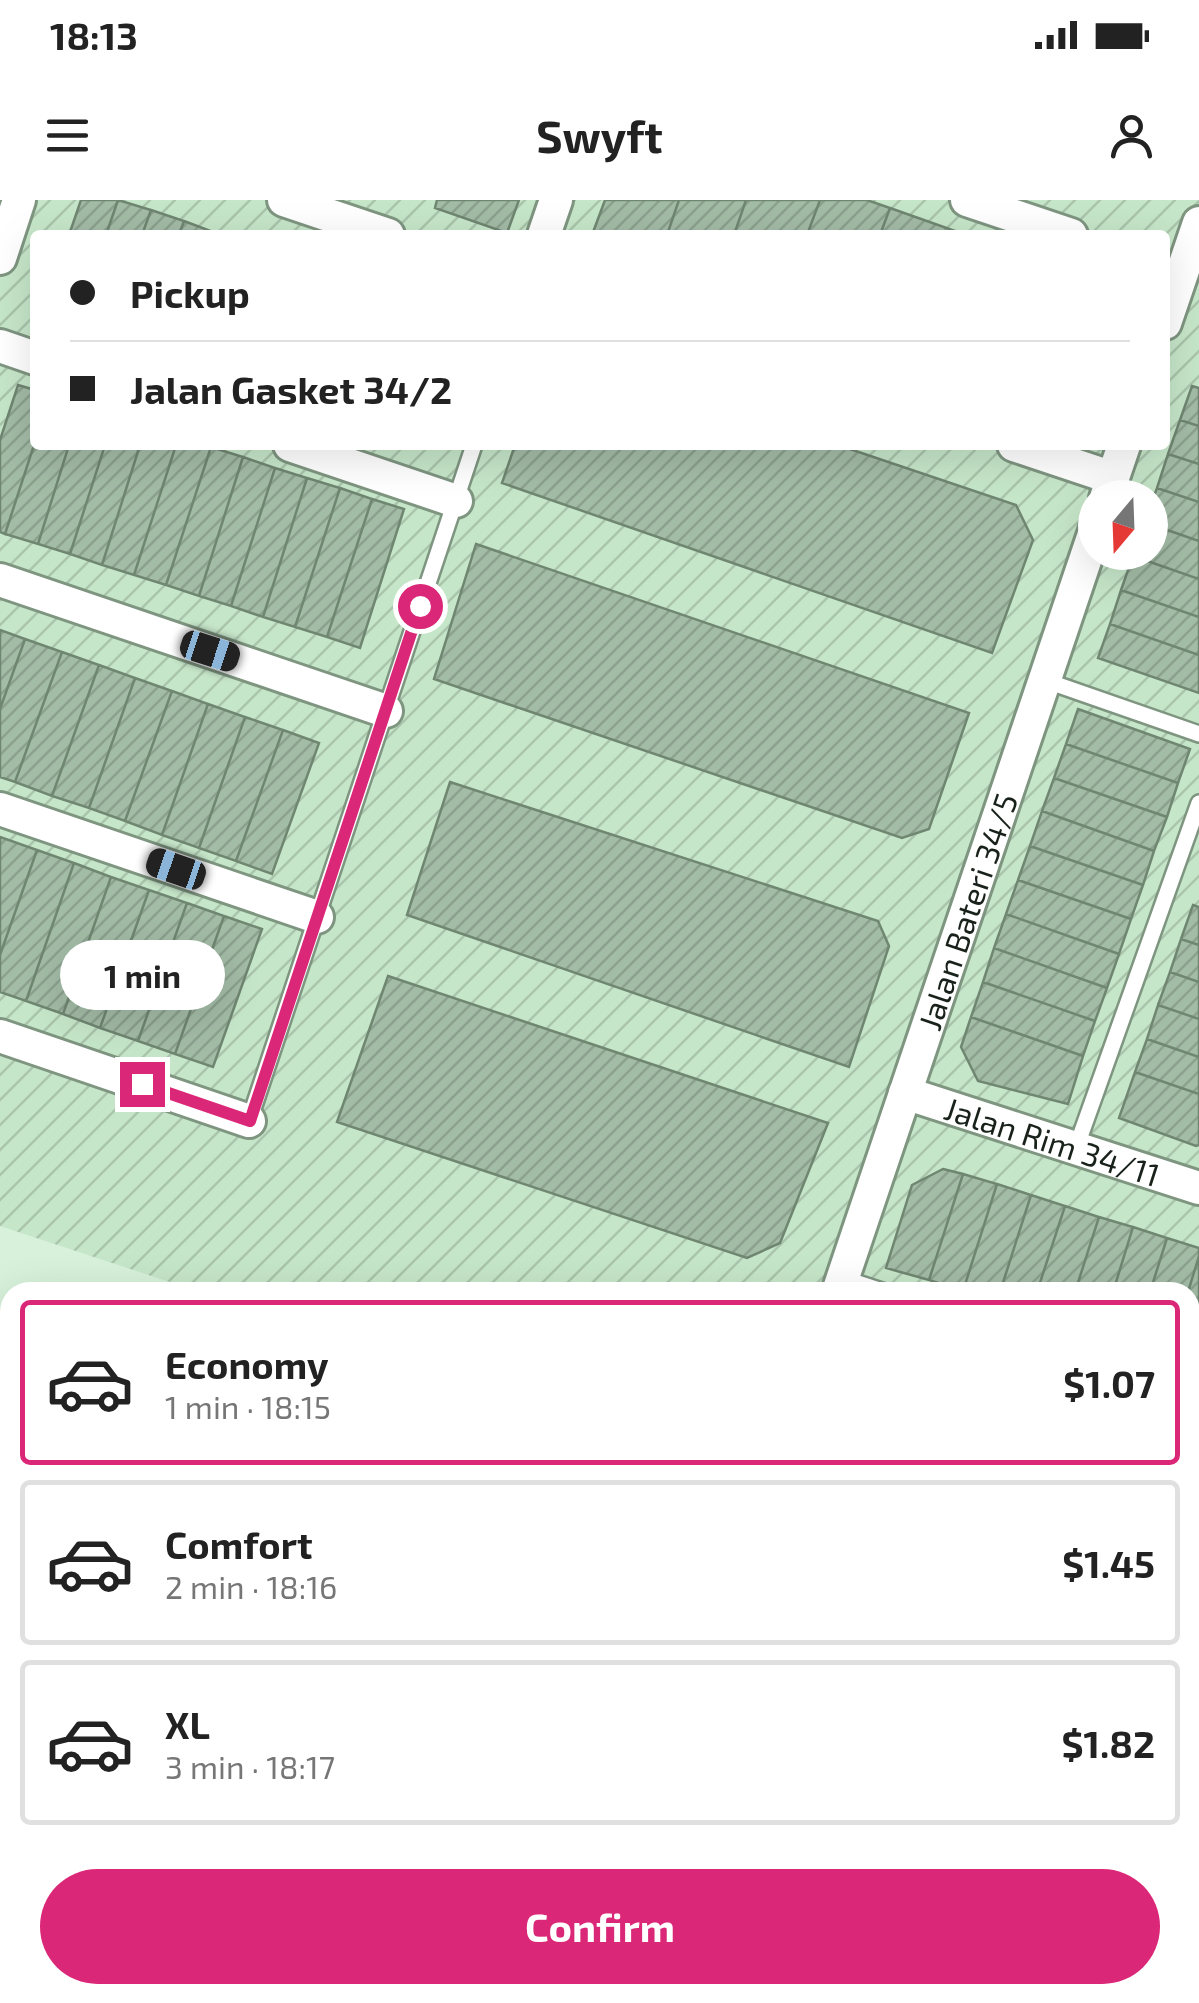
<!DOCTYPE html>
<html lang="en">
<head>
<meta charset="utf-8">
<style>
	:root { --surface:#fff; --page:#f2f2f2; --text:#222; --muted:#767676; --line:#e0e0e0; --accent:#db2777 }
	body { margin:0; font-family:"Exo 2",sans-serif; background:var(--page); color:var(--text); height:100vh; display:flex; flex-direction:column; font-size:38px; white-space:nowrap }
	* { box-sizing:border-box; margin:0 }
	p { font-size:32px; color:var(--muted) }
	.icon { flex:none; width:55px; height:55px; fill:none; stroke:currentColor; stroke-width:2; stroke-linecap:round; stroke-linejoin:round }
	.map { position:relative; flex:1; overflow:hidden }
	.sheet { position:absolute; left:0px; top:1082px; width:1200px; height:722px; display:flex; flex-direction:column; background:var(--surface); border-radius:30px 30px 0 0; box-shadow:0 10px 40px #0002 }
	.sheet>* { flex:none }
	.banner { position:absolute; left:30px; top:30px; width:1140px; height:220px; border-radius:10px; box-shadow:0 10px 40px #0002; display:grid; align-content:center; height:220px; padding:0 40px; background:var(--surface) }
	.needle { width:65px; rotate:199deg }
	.tools { position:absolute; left:1078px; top:280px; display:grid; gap:20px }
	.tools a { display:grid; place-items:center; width:90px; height:90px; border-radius:50%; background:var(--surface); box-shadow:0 10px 40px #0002; font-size:50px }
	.end { position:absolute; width:45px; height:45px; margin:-22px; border:12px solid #db2777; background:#fff; box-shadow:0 0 0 5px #fff }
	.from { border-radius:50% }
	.bubble { position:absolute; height:70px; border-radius:35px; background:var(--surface); box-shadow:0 10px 40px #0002; font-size:32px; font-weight:700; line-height:70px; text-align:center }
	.car { position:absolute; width:30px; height:60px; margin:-30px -15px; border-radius:12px; box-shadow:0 0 8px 2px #0007; background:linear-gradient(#222 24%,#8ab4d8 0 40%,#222 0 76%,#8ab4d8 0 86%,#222 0) }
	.banner b { display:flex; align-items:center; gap:35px; height:95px; font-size:38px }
	.banner b+b { border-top:2px solid var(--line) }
	.banner i { width:25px; height:25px; background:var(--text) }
	ul { padding:18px 0 0; list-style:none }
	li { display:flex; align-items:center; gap:30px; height:165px; margin:0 20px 15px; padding:0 20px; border:5px solid var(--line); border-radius:10px }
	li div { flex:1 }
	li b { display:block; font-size:38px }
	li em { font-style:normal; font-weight:700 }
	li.selected { border-color:var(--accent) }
	li>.icon { width:90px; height:90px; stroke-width:1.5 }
	.primary-button { display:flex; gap:20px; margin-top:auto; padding:20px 40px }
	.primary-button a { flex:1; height:115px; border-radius:60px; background:var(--accent); color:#fff; font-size:40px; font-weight:700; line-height:115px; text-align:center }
	.status { display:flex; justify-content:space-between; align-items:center; height:70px; padding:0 50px; background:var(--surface); direction:ltr }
	.status svg { height:28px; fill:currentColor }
	header { display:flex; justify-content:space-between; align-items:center; height:130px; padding:0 40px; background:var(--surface); font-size:45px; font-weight:700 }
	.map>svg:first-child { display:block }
	.industrial { fill:url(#industrial-furrows); fill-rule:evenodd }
	.building { fill:url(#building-hatch); stroke:#6f8671; stroke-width:2.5 }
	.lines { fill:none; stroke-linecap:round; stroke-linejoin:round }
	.lane-casing { stroke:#7e9580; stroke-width:20 }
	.street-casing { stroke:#7e9580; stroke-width:38 }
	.lane { stroke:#fff; stroke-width:15 }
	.street { stroke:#fff; stroke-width:32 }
	.route { stroke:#db2777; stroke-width:12 }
	.labels { text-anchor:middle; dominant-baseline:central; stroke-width:8; stroke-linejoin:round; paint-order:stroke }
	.street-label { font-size:32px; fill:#19221a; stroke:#d7f1da }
</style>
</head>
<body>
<div class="status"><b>18:13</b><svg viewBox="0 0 49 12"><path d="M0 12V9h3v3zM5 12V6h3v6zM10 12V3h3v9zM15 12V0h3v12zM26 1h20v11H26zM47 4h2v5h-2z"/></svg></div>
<header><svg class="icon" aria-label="menu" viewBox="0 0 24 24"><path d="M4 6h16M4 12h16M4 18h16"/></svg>Swyft<svg class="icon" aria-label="person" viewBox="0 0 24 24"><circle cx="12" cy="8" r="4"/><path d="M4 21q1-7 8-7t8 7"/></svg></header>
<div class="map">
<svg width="1199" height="1803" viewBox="0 0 1199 1803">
	<defs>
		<pattern id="industrial-furrows" width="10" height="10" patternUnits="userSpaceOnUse" patternTransform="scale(2.5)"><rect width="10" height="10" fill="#c6e6c9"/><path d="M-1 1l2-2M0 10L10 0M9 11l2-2" fill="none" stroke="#aac5ac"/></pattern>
		<pattern id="building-hatch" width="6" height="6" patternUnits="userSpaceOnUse" patternTransform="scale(2.5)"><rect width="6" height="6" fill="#a3bca6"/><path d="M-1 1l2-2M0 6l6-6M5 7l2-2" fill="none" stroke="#8ca18e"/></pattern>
	</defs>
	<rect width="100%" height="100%" fill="#d7f1da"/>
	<path class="industrial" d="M0 0H1199V1425L1190 1422V1092H200L0 1026ZM35 35H1165V245H35ZM1095 298H1150V352H1095Z"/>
	<path class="building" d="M81 0H118L106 35H69Z
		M118 0 151 10 142 35H106Z
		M437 0H519L507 33 435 8Z
		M605 0H679L667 35H592Z
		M679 0H746L734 35H667Z
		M746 0H820L807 35H734Z
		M820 0H867L890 8 880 35H807Z
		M890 8 958 32 957 35H880Z
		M151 10 184 21 179 35H142Z
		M184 21 216 33V35H179Z
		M18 185 35 190V242L5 334 0 332V240Z
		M1192 186 1199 188V226L1180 220Z
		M1180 220 1199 226V264L1168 254Z
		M35 242V245H69L38 344 5 334Z
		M69 245H105L70 354 38 344Z
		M105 245H140L102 365 70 354Z
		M140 245H176L134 375 102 365Z
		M176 245 211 247 166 385 134 375Z
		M515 245H838L1016 305 1033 340 992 453 502 283Z
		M211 247 243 257 199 396 166 385Z
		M1168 254 1199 264V302L1157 288Z
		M243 257 275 268 231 406 199 396Z
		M275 268 307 278 263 417 231 406Z
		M307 278 340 288 295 427 263 417Z
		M340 288 372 299 327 437 295 427Z
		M1157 288 1199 302V341L1150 324V307Z
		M372 299 404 309 360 448 327 437Z
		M1150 324 1199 341V379L1133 356 1134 352H1150Z
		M476 344 969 513 929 629 902 638 434 479Z
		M1133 356 1199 379V417L1121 390Z
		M1121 390 1199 417V455L1110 424Z
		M1110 424 1199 455V493L1098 458Z
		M0 430 25 439 0 509Z
		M25 439 62 452 15 582 0 577V509Z
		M62 452 99 465 52 596 15 582Z
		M99 465 135 478 89 608 52 596Z
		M135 478 172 491 125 621 89 608Z
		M172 491 208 504 162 635 125 621Z
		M208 504 245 517 199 648 162 635Z
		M1078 509 1190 549 1178 583 1066 544Z
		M245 517 283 530 236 661 199 648Z
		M283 530 319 543 272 674 236 661Z
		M1066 544 1178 583 1167 617 1054 578Z
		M1054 578 1167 617 1154 651 1042 611Z
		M450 582 878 721 889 746 849 867 407 715Z
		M1042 611 1154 651 1143 685 1030 646Z
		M0 637 37 650 0 755Z
		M1030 646 1143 685 1131 719 1018 680Z
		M37 650 74 663 26 801 0 792V755Z
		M74 663 111 677 63 814 26 801Z
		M111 677 149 690 100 828 63 814Z
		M1018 680 1131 719 1119 754 1006 714Z
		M149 690 187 703 138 841 100 828Z
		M187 703 224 716 175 854 138 841Z
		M1193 705 1199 707V745L1181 739Z
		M1006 714 1119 754 1107 788 994 748Z
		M224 716 262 729 213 867 175 854Z
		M1181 739 1199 745V782L1170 772Z
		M994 748 1107 788 1095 821 983 782Z
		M1170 772 1199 782V819L1158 805Z
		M388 776 828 923 780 1043 747 1058 337 922Z
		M983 782 1095 821 1083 856 971 817Z
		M1158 805 1199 819V857L1147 839Z
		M971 817 1083 856 1068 904 978 881 961 847Z
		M1147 839 1199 857V894L1135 872Z
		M1135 872 1199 894V945L1196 946 1119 918Z
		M943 969 963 974 929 1080 886 1068 912 985Z
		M963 974 997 984 963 1091 929 1080Z
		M997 984 1031 995 1000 1092H966L963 1091Z
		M1031 995 1065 1006 1037 1092H1000Z
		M1065 1006 1099 1017 1075 1092H1037Z
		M1099 1017 1133 1027 1113 1092H1075Z
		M1133 1027 1167 1038 1150 1092H1113Z
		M1167 1038 1199 1048V1056L1188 1092H1150Z
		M1199 1056V1166L1190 1163V1092H1188Z
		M1190 1218 1199 1221V1292L1190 1320Z
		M1199 1292V1348L1190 1345V1320Z"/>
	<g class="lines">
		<g class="lane-casing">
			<path id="lane" d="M1044 480 1199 534
				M249 921 474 245
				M1076 948 1199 603
				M842 1078 885 1092
				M1190 1197 1199 1200"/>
		</g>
		<g class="street-casing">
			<g id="street">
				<path d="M284 0 388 35"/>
				<path d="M967 0 1071 35"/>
				<path d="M544 35 556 0"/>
				<path d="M0 58 19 0"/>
				<path d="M1165 123 1199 23"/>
				<path d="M0 146 35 158"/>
				<path d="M290 245 456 301"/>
				<path d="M1014 245 1113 278"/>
				<path d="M1106 298 1124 245"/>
				<path d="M0 380 386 511"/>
				<path d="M0 609 317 717"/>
				<path d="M0 836 249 921"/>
				<path id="s1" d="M905 893 1199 988"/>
				<path id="s2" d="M838 1092 1095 331"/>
				<path d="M1190 1392 1199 1395"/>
			</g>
		</g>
		<use href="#lane" class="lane"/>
		<use href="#street" class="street"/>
	</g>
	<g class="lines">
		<path class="route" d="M142 884 250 921 420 406"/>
	</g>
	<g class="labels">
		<g class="street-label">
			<text stroke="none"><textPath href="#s2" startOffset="402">Jalan Bateri 34/5</textPath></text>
			<text stroke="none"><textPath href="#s1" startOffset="155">Jalan Rim 34/11</textPath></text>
		</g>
	</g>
</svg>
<div class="tools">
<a><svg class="needle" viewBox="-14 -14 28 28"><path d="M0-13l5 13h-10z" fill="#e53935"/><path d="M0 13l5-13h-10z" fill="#767676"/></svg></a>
</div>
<i class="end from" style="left:420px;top:406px"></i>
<i class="end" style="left:142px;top:884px"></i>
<div class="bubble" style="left:60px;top:740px;width:165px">1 min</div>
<i class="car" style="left:210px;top:451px;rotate:108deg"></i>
<i class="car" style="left:176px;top:669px;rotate:289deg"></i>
<div class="banner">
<b><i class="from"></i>Pickup</b>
<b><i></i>Jalan Gasket 34/2</b>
</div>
<section class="sheet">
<ul>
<li class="selected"><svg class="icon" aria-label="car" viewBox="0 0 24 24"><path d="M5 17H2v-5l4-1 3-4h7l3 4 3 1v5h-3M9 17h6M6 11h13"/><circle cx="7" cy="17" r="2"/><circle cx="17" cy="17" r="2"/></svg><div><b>Economy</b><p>1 min · 18:15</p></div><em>$1.07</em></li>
<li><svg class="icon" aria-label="car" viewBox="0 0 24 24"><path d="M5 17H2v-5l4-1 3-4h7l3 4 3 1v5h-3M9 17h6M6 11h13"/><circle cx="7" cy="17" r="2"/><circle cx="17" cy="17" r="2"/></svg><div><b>Comfort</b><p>2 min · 18:16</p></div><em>$1.45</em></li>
<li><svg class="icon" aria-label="car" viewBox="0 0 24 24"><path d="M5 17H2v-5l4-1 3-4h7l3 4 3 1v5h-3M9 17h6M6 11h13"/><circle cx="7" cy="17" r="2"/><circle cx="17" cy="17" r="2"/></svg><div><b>XL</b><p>3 min · 18:17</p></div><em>$1.82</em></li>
</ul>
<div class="primary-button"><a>Confirm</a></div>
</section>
</div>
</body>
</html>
